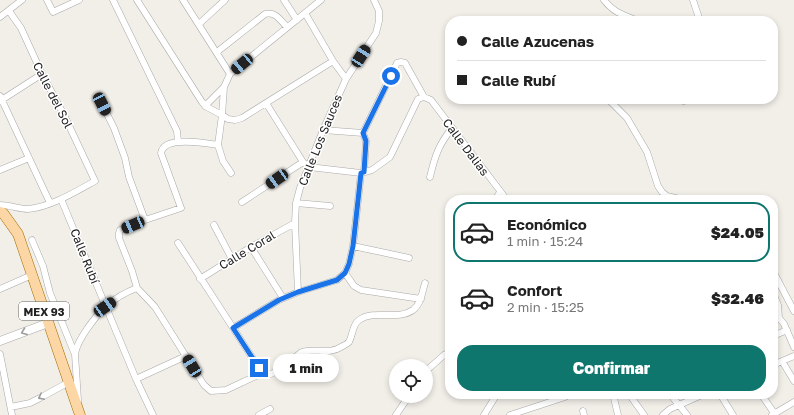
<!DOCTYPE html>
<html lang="es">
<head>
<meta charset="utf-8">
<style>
	:root { --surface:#fff; --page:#f2f2f2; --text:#222; --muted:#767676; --line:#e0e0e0; --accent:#0f766e }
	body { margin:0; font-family:"Golos Text",sans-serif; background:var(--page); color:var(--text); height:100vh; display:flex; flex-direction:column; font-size:15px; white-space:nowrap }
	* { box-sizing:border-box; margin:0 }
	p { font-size:13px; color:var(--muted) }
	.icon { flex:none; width:22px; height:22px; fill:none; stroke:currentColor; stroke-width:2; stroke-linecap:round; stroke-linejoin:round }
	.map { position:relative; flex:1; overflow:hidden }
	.details { position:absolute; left:445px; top:195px; width:333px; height:204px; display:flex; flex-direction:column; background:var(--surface); border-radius:16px; box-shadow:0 2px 6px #0003 }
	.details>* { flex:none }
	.top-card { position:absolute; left:445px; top:16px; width:333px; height:88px; border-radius:16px; box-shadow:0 2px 6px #0003; display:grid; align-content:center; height:88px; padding:0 12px; background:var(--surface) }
	.fabs { position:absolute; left:389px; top:359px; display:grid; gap:8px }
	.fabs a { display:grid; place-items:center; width:44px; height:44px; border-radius:50%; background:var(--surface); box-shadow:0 2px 6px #0003; font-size:20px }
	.end { position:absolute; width:18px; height:18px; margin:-9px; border:5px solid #1a73e8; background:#fff; box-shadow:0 0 0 2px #fff }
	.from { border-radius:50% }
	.bubble { position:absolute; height:28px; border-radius:14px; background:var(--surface); box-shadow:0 2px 6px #0003; font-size:13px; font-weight:800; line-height:28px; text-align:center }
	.car { position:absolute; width:12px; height:24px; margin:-12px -6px; border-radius:5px; box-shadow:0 0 3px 1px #0007; background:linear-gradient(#222 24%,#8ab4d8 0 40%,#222 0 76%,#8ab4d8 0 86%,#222 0) }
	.top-card b { display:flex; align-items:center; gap:14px; height:38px; font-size:15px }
	.top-card b+b { border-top:1px solid var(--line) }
	.top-card i { width:10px; height:10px; background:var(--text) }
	ul { padding:7px 0 0; list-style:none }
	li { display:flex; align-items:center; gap:12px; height:60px; margin:0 8px 6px; padding:0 4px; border:2px solid transparent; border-radius:16px }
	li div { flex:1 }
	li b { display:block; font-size:15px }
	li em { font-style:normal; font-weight:800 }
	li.selected { border-color:var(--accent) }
	li>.icon { width:36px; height:36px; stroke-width:1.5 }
	.action { display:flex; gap:8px; margin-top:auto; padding:8px 12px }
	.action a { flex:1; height:46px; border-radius:16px; background:var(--accent); color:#fff; font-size:16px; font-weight:800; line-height:46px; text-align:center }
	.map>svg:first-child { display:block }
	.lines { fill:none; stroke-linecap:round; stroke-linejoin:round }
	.minor-casing { stroke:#a9a9a9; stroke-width:7 }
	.tertiary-casing { stroke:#a9a9a9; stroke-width:9 }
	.primary-casing { stroke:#a06b00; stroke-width:11 }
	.minor { stroke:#fff; stroke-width:6 }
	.tertiary { stroke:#fff; stroke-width:8 }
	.primary { stroke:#fcd6a4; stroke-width:10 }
	.oneway { stroke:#9c9c9c }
	.route { stroke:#1a73e8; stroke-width:5 }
	.labels { text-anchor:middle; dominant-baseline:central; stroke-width:3; stroke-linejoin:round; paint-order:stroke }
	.shield { fill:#fff; stroke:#646464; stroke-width:1 }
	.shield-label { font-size:11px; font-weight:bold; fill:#222 }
	.street-label { font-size:12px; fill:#222; stroke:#fff }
</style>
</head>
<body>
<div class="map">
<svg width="794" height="415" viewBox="0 0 794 415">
	<rect width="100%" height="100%" fill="#f2efe9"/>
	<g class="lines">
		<g class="minor-casing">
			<path id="minor" d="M47 0 53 12 79 0
				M113 0 177 131 178 142
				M137 0 202 102 205 106 222 115 228 119 235 120 242 118 333 61
				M183 0 230 74
				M284 0 297 20
				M604 0C614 13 624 15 638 21
				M693 0 700 21
				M305 13 333 61 346 79
				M0 17 22 0
				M199 24 225 0
				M217 52 265 14C275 11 280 20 287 27
				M0 96 50 203
				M424 97 431 100 507 200
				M608 99 627 118 647 152 658 186 662 192 667 196 684 200
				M674 99 684 101 690 99
				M0 101 42 74
				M266 103 303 162
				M102 104 114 128 125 158 129 177 145 220
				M205 106 224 87
				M323 130 363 133
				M363 133 397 63 401 62 405 63 424 97
				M363 133 366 141 364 172
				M218 145C205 143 164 135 161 153L181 208 145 220 120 230 119 233V238L132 271 137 288 155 307 204 385 211 391 226 390 258 375
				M0 170 29 158
				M231 173 223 161 218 145 222 115 224 87 230 74 321 0
				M430 177C435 156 438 146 452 128
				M61 199 136 379 153 415
				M495 200 500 192
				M242 202 303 162 309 167 361 173 372 170 390 157 418 99 424 97
				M296 203 330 206
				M0 205C10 205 19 209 28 209 51 207 75 192 95 181L65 117 42 74 21 28 9 11
				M214 225 232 259
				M32 240 43 266 50 293 74 352
				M178 243 259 368 258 375
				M353 246 409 258
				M251 247 283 298
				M773 271 794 311
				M345 273 354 286 361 290 421 299
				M200 279 251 247 295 223
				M0 289 32 275
				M298 292 295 223 296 203 300 188 323 130 346 79 376 33 379 21V11L374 0
				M773 293 778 305 779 318 784 324 794 347
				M233 328 279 300 298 292 337 280 345 273 349 264 353 246 361 173
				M773 336 787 330
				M0 354 12 415
				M782 361 794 381
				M773 365 794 356
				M426 371 444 355 450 352
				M258 375C278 376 280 367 295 357 297 356 300 353 302 352 315 348 329 355 341 347 343 346 347 344 349 342 353 335 352 325 359 320 375 309 397 321 413 310 421 304 422 293 425 283
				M136 379 186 356
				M613 394 618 415
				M629 394 644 415
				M670 394 687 415
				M720 394 733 415
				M761 394 774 413
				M78 400 75 354C77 340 95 317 105 307 113 300 126 292 137 288
				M11 407 30 403 40 398 69 382
				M583 411 584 415
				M259 415 270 409
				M396 415 409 396
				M484 415 497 394
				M510 415 565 397
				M663 415 670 409 704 394
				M772 415 794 402"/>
		</g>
		<g class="tertiary-casing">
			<path id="tertiary" d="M0 341 48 323"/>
		</g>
		<g class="primary-casing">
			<path id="primary" d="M0 212 3 213 18 234 80 415"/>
		</g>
		<use href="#minor" class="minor"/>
		<use href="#tertiary" class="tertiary"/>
		<use href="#primary" class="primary"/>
	</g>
	<defs><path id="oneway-chevron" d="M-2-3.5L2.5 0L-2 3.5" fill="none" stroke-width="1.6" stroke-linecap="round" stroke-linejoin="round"/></defs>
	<g class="oneway">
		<use href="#oneway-chevron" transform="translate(24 332) rotate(159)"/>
		<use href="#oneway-chevron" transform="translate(41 397) rotate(153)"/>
	</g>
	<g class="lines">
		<path class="route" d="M259 368 233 328 279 300 298 292 337 280 345 273 349 264 353 246 361 173 364 172 366 141 363 133 391 76"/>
	</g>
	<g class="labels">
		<rect class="shield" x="19" y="302" width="50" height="18" rx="3"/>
		<g class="shield-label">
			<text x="44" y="311">MEX 93</text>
		</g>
		<g class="street-label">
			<text transform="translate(53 95) rotate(63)">Calle del Sol</text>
			<text transform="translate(320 140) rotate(-68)">Calle Los Sauces</text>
			<text transform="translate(466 147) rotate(53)">Calle Dalias</text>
			<text transform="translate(247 250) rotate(-31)">Calle Coral</text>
			<text transform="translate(85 256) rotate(68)">Calle Rubí</text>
		</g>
	</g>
</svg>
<div class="fabs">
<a><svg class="icon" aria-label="locate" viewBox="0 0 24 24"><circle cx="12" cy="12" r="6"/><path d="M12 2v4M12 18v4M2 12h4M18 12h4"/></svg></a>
</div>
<i class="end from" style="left:391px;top:76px"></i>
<i class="end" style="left:259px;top:368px"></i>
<div class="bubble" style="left:273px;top:354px;width:66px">1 min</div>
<i class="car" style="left:361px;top:56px;rotate:33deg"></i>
<i class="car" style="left:242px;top:64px;rotate:230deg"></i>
<i class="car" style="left:102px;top:104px;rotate:153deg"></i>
<i class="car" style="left:277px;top:179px;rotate:236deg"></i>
<i class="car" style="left:133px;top:225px;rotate:247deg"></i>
<i class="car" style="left:105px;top:307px;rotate:56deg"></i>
<i class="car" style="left:192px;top:366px;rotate:329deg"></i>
<div class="top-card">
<b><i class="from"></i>Calle Azucenas</b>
<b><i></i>Calle Rubí</b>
</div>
<section class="details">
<ul>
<li class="selected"><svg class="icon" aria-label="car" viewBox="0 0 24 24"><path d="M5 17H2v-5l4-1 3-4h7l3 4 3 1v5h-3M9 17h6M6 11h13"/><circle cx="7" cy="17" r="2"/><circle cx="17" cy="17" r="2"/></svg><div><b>Económico</b><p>1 min · 15:24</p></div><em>$24.05</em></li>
<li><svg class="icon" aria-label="car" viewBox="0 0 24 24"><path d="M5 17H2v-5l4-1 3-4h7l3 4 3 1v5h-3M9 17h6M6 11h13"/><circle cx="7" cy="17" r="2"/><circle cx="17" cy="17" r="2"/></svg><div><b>Confort</b><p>2 min · 15:25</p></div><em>$32.46</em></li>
</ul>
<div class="action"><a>Confirmar</a></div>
</section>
</div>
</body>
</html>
